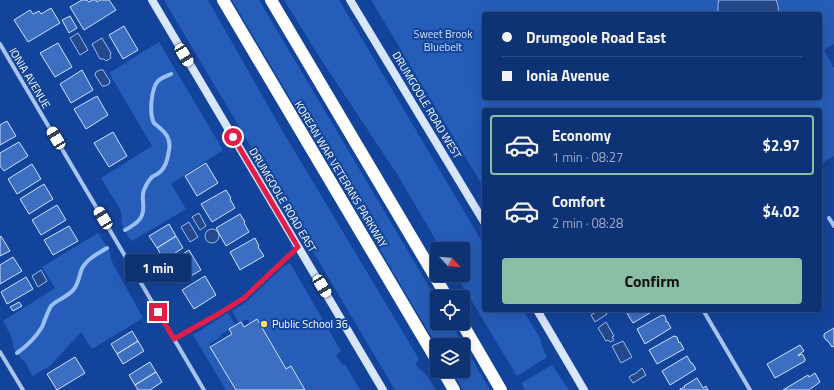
<!DOCTYPE html>
<html lang="en">
<head>
<meta charset="utf-8">
<style>
	:root { --surface:#0e3374; --page:#1c3f7c; --text:#f1f3f6; --muted:#9baac5; --line:#2e4e86; --accent:#8abfa5 }
	body { margin:0; font-family:"Titillium Web",sans-serif; background:var(--page); color:var(--text); height:100vh; display:flex; flex-direction:column; font-size:15px; white-space:nowrap }
	* { box-sizing:border-box; margin:0 }
	p { font-size:13px; color:var(--muted) }
	.icon { flex:none; width:22px; height:22px; fill:none; stroke:currentColor; stroke-width:2; stroke-linecap:round; stroke-linejoin:round }
	.map { position:relative; flex:1; overflow:hidden }
	.drawer { position:absolute; left:482px; top:108px; width:340px; height:204px; display:flex; flex-direction:column; background:var(--surface); border-radius:4px; box-shadow:0 4px 16px #0002,0 0 0 1px var(--line) }
	.drawer>* { flex:none }
	.hud { position:absolute; left:482px; top:12px; width:340px; height:88px; border-radius:4px; box-shadow:0 4px 16px #0002,0 0 0 1px var(--line); display:grid; align-content:center; height:88px; padding:0 20px; background:var(--surface) }
	.needle { width:26px; rotate:116deg }
	.buttons { position:absolute; left:430px; top:242px; display:grid; gap:8px }
	.buttons a { display:grid; place-items:center; width:40px; height:40px; border-radius:4px; background:var(--surface); box-shadow:0 4px 16px #0002,0 0 0 1px var(--line); font-size:20px }
	.end { position:absolute; width:18px; height:18px; margin:-9px; border:5px solid #e11d48; background:#fff; box-shadow:0 0 0 2px #fff }
	.from { border-radius:50% }
	.bubble { position:absolute; height:28px; border-radius:4px; background:var(--surface); box-shadow:0 4px 16px #0002,0 0 0 1px var(--line); font-size:13px; font-weight:700; line-height:28px; text-align:center }
	.car { position:absolute; width:12px; height:24px; margin:-12px -6px; border-radius:5px; box-shadow:0 0 3px 1px #0007; background:linear-gradient(#fff 24%,#345 0 40%,#fff 0 76%,#345 0 86%,#fff 0) }
	.hud b { display:flex; align-items:center; gap:14px; height:38px; font-size:15px }
	.hud b+b { border-top:1px solid var(--line) }
	.hud i { width:10px; height:10px; background:var(--text) }
	ul { padding:7px 0 0; list-style:none }
	li { display:flex; align-items:center; gap:12px; height:60px; margin:0 8px 6px; padding:0 12px; border:2px solid transparent; border-radius:4px }
	li div { flex:1 }
	li b { display:block; font-size:15px }
	li em { font-style:normal; font-weight:700 }
	li.on { border-color:var(--accent) }
	li>.icon { width:36px; height:36px; stroke-width:1.5 }
	.cta { display:flex; gap:8px; margin-top:auto; padding:8px 20px }
	.cta a { flex:1; height:46px; border-radius:4px; background:var(--accent); color:#111; font-size:16px; font-weight:700; line-height:46px; text-align:center }
	.map>svg:first-child { display:block }
	.green { fill:#265db9; fill-rule:evenodd }
	.water { fill:#244889; stroke:#9abef6 }
	.lines { fill:none; stroke-linecap:round; stroke-linejoin:round }
	.stream { stroke:#9abef6; stroke-width:4 }
	.building { fill:#3c6ec2; stroke:#d0e1fd }
	.service { stroke:#a8c4f3; stroke-width:3 }
	.minor { stroke:#a8c4f3; stroke-width:4 }
	.secondary { stroke:#d7e5fd; stroke-width:8 }
	.motorway { stroke:#fff; stroke-width:12 }
	.route { stroke:#e11d48; stroke-width:5 }
	.poi-dot { fill:#ffdf6a; stroke:#13449b; stroke-width:1.5 }
	.labels { text-anchor:middle; dominant-baseline:central; stroke-width:4; stroke-linejoin:round; paint-order:stroke }
	.park-label { font-size:11px; fill:#d0e1fd; stroke:#13449b }
	.street-label { font-size:11px; fill:#fff; stroke:#13449b }
	.poi-label { font-size:11px; fill:#fff; stroke:#13449b; text-anchor:start }
</style>
</head>
<body>
<div class="map">
<svg width="834" height="390" viewBox="0 0 834 390">
	<rect width="100%" height="100%" fill="#13449b"/>
	<path class="green" d="M164 0H208L279 125 419 359 415 364 428 377 436 390H395Z
		M232 0H259L437 300V323H451L490 390H463L452 371H463V345H437V346Z
		M284 0H339L484 245V310H523L541 340 542 347 547 357 517 376 456 275H463V249H441L397 174 322 61Z
		M371 0H834V44L824 50 834 68V156L820 164V110H484V188ZM484 14H820V98H484Z
		M159 42 223 150 171 184 186 209 132 241 129 238 122 225 121 211 101 178 152 146 109 73Z
		M98 233 110 252 111 260 143 318 92 349 81 332 50 366 32 376 26 363 21 359 13 346 12 338 3 321 55 288 42 267Z
		M290 263 341 351 336 355 343 365 345 364 360 390H305L291 366 286 369 257 319 250 323 247 319 239 323 232 311 245 303 284 266Z
		M228 313 236 326 221 334 222 336 209 344 236 390H226L193 335Z
		M552 365 569 390H525L521 383Z"/>
	<path class="water" d="M719 0H776C778 4 779 10 778 14H718V4Z
		M78 33 88 50 80 55 70 38Z
		M102 38 111 53 110 56 111 58 106 61 104 59H100L92 44Z
		M100 70H103L110 81 109 84 105 86H102L95 75 96 72Z
		M199 213 206 226 200 230 192 217Z
		M189 222 198 237 190 242 181 227Z
		M205 236a7 7 0 1 1 14 0a7 7 0 1 1-14 0Z
		M41 270 47 281 38 287 32 276Z
		M599 310H607L608 312 606 313 607 314 595 322 591 315Z
		M606 322 614 336 612 337 614 340 610 342 608 340 606 341 598 328Z
		M623 341 632 357 621 363 612 346Z
		M642 368 646 375 633 383 629 377 632 375 635 374Z"/>
	<g class="lines">
		<path class="stream" d="M125 230C138 223 145 218 143 202 143 198 142 194 144 190 146 185 148 181 152 177 155 175 158 174 160 172 166 167 168 158 169 150 171 141 168 135 161 129 159 127 156 125 154 123 149 114 151 89 158 81 161 78 167 76 171 74
			M17 353C27 346 36 337 42 327 45 320 47 313 51 306 58 299 68 297 74 289 78 284 79 277 81 271 85 260 97 254 107 248"/>
	</g>
	<path class="building" d="M82 0H87L89 2 92 0H96L97 2 100 0H109L116 10 84 30 70 7Z
		M51 8 60 23 28 42 14 20 30 10 33 14 39 11 41 14Z
		M70 16 77 28 69 33 62 20Z
		M124 26 138 50 123 59 109 35Z
		M58 43 72 67 55 77 40 53Z
		M82 70 93 90 71 103 60 84Z
		M97 96 108 115 86 129 74 109Z
		M7 121 16 136 0 145V125Z
		M113 132 127 156 109 167 94 143Z
		M19 142 28 156 4 171 0 166V153Z
		M206 163 218 183 197 196 185 176Z
		M32 164 41 179 17 194 8 179Z
		M44 184 53 199 29 214 20 199Z
		M226 190 231 198 230 199 235 208 212 222 201 204Z
		M57 205 66 220 41 235 32 220Z
		M240 214 245 222 244 223 249 232 226 246 216 228Z
		M169 224 176 236 157 248 149 236Z
		M69 226 78 241 53 255 44 240Z
		M1 236 10 251 0 256V237Z
		M176 236 183 248 164 260 157 248Z
		M255 238 259 246 258 247 264 256 240 270 230 252Z
		M189 250 201 270 179 283 167 264Z
		M13 257 22 271 0 284V265Z
		M205 276 216 295 194 309 182 290Z
		M26 277 33 289 7 304 1 292Z
		M19 302 22 306 13 311 10 307Z
		M625 310H655L633 323Z
		M662 315 665 316 666 319V322L667 321 671 328 645 344 637 329Z
		M257 319 286 369 291 366 305 390H236L210 347 232 334 229 329 241 322 244 327Z
		M834 328V346L832 347 828 341 826 340 824 337V334Z
		M132 331 138 341 117 354 111 344Z
		M674 336 677 337 679 343 680 342 684 349 657 364 649 350Z
		M138 341 144 351 123 364 117 354Z
		M800 345 804 351 798 355 799 356 801 354 803 355 805 359V361L775 378 767 364Z
		M687 356 691 363H692L696 369 670 385 662 371Z
		M75 357 85 373 57 390 47 374Z
		M150 362 156 372 135 385 129 375Z
		M156 372 162 382 150 390H138L135 385Z
		M815 373 820 382 809 390H783L808 375 809 377Z
		M697 378 703 388 706 386 708 390H680V389L685 387 684 386Z"/>
	<g class="lines">
		<path class="service" d="M174 339 220 313 244 298 298 248"/>
		<path class="minor" d="M0 44 174 339 204 390
			M829 218 834 226
			M703 310 750 390
			M0 352 23 390"/>
		<path class="secondary" d="M152 0 383 390
			M350 0 484 222
			M537 310 584 390"/>
		<path class="motorway" d="M223 0 437 361
			M271 0 447 297
			M462 323 501 390
			M443 371 454 390"/>
	</g>
	<g class="lines">
		<path class="route" d="M158 312 174 339 220 313 244 298 298 247 233 137"/>
	</g>
	<circle class="poi-dot" cx="264" cy="324" r="4"/>
	<g class="labels">
		<g class="park-label">
			<text x="443" y="34">Sweet Brook<tspan x="443" dy="13">Bluebelt</tspan></text>
		</g>
		<g class="street-label">
			<text transform="translate(30 78) rotate(59)">IONIA AVENUE</text>
			<text transform="translate(427 105) rotate(59)">DRUMGOOLE ROAD WEST</text>
			<text transform="translate(341 174) rotate(59)">KOREAN WAR VETERANS PARKWAY</text>
			<text transform="translate(283 200) rotate(59)">DRUMGOOLE ROAD EAST</text>
		</g>
		<g class="poi-label">
			<text x="272" y="324">Public School 36</text>
		</g>
	</g>
</svg>
<div class="buttons">
<a><svg class="needle" viewBox="-14 -14 28 28"><path d="M0-13l5 13h-10z" fill="#e53935"/><path d="M0 13l5-13h-10z" fill="#9baac5"/></svg></a>
<a><svg class="icon" aria-label="locate" viewBox="0 0 24 24"><circle cx="12" cy="12" r="6"/><path d="M12 2v4M12 18v4M2 12h4M18 12h4"/></svg></a>
<a><svg class="icon" aria-label="layers" viewBox="0 0 24 24"><path d="M12 4l9 5-9 5-9-5zM3 14l9 5 9-5"/></svg></a>
</div>
<i class="end from" style="left:233px;top:137px"></i>
<i class="end" style="left:158px;top:312px"></i>
<div class="bubble" style="left:125px;top:254px;width:66px">1 min</div>
<i class="car" style="left:184px;top:55px;rotate:149deg"></i>
<i class="car" style="left:56px;top:138px;rotate:329deg"></i>
<i class="car" style="left:103px;top:218px;rotate:329deg"></i>
<i class="car" style="left:322px;top:286px;rotate:149deg"></i>
<div class="hud">
<b><i class="from"></i>Drumgoole Road East</b>
<b><i></i>Ionia Avenue</b>
</div>
<section class="drawer">
<ul>
<li class="on"><svg class="icon" aria-label="car" viewBox="0 0 24 24"><path d="M5 17H2v-5l4-1 3-4h7l3 4 3 1v5h-3M9 17h6M6 11h13"/><circle cx="7" cy="17" r="2"/><circle cx="17" cy="17" r="2"/></svg><div><b>Economy</b><p>1 min · 08:27</p></div><em>$2.97</em></li>
<li><svg class="icon" aria-label="car" viewBox="0 0 24 24"><path d="M5 17H2v-5l4-1 3-4h7l3 4 3 1v5h-3M9 17h6M6 11h13"/><circle cx="7" cy="17" r="2"/><circle cx="17" cy="17" r="2"/></svg><div><b>Comfort</b><p>2 min · 08:28</p></div><em>$4.02</em></li>
</ul>
<div class="cta"><a>Confirm</a></div>
</section>
</div>
</body>
</html>
